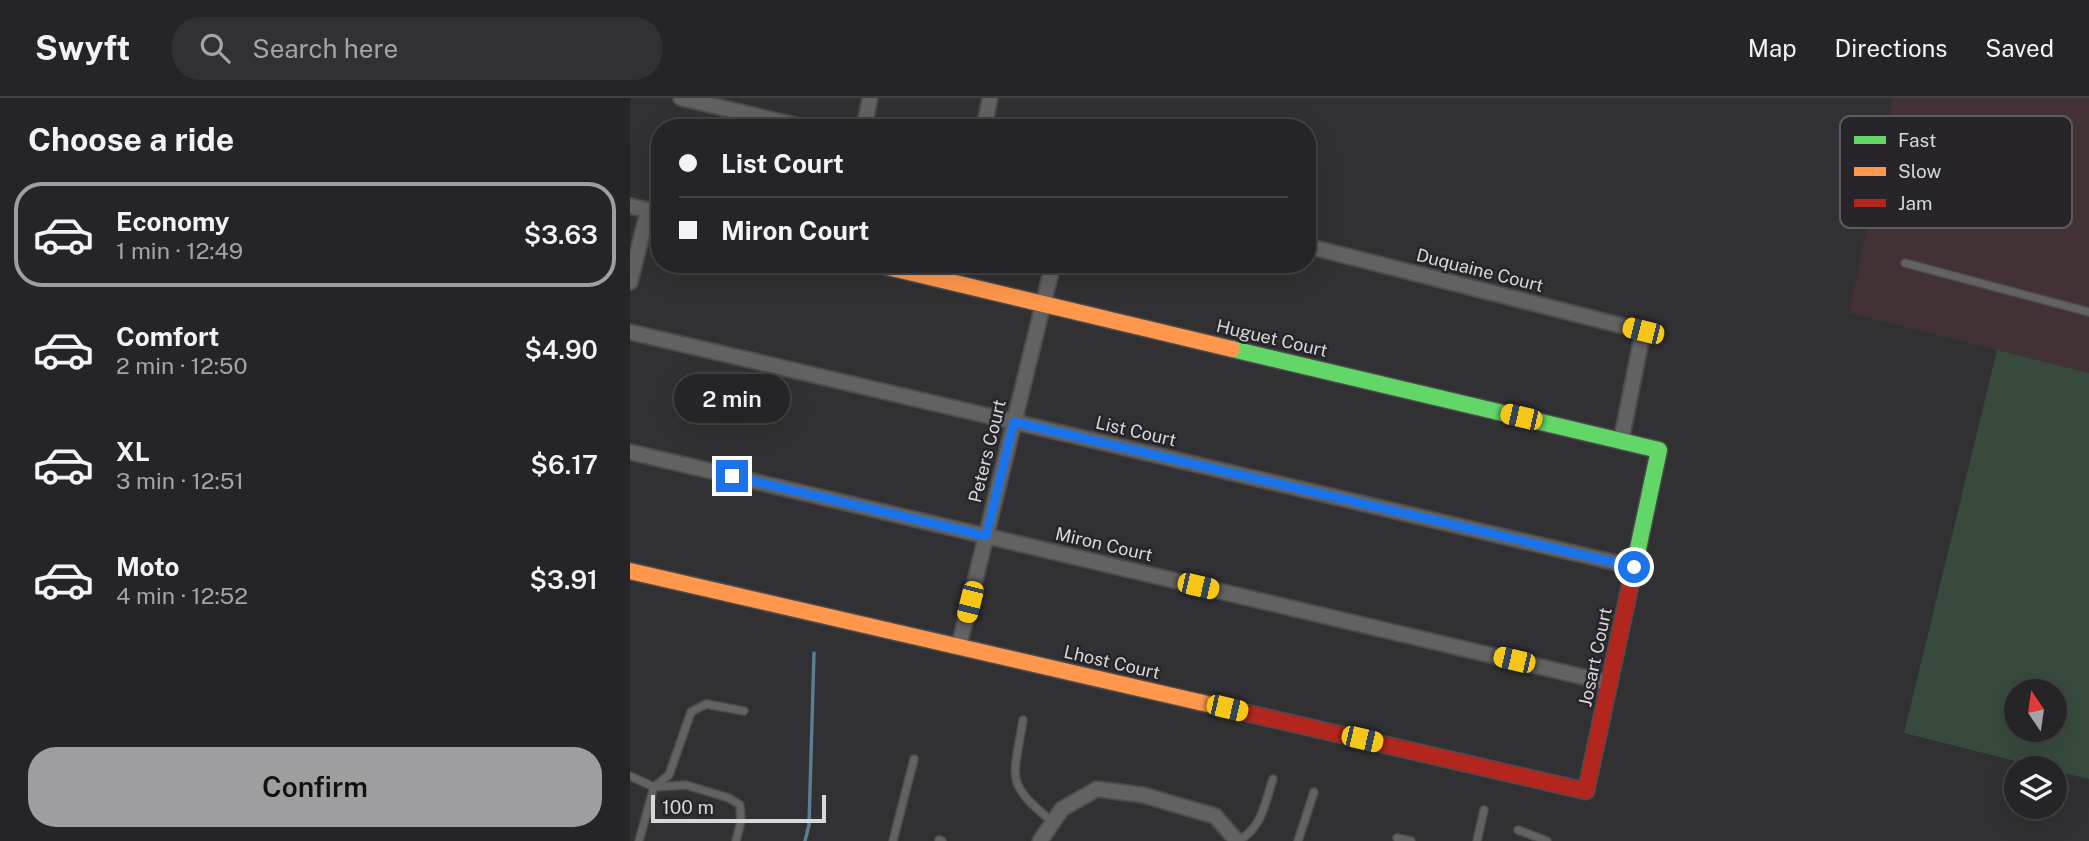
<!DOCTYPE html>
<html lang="en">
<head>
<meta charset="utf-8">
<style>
	:root { --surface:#252426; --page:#313032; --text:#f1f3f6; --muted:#a3a4a7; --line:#424143; --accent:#9e9d9f }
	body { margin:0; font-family:"Public Sans",sans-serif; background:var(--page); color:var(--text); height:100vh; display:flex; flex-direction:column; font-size:26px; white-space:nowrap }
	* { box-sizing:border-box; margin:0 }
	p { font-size:23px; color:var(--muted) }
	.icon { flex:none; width:38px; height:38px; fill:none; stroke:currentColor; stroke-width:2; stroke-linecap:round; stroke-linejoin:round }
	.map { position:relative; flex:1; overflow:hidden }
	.sheet { display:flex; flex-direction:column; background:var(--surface); width:630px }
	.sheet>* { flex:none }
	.hud { position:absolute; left:21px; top:21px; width:665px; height:154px; border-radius:28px; box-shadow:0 7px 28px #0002,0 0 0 2px var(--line); display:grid; align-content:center; height:154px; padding:0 28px; background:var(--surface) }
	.needle { width:46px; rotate:347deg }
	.buttons { position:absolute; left:1374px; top:581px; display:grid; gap:14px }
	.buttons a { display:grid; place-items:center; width:63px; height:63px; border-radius:50%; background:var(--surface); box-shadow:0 7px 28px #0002,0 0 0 2px var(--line); font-size:35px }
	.scale { position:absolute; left:21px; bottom:18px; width:175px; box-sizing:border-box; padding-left:7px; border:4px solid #d8d7d9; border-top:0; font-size:19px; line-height:24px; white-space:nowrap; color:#d8d7d9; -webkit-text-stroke:5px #272529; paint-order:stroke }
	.end { position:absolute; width:32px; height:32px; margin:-16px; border:9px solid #1a73e8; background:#fff; box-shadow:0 0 0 4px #fff }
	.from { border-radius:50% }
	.bubble { position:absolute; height:49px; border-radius:24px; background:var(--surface); box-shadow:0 7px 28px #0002,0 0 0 2px var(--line); font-size:23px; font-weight:600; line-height:49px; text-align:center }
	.car { position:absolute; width:21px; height:42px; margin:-21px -10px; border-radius:9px; box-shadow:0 0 5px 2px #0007; background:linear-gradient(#f5c518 24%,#345 0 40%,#f5c518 0 76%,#345 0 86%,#f5c518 0) }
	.hud b { display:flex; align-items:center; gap:24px; height:66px; font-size:26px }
	.hud b+b { border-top:2px solid var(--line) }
	.hud i { width:18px; height:18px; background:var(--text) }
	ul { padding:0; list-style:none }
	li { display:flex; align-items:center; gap:21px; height:105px; margin:0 14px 10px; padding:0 14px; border:4px solid transparent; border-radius:28px }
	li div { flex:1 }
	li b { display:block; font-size:26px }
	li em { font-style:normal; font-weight:600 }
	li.active { border-color:var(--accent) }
	li>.icon { width:63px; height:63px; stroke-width:1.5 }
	h2 { padding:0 28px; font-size:32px; line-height:84px }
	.primary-button { display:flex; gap:14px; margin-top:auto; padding:14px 28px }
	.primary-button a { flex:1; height:80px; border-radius:28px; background:var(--accent); color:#111; font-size:28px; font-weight:600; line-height:80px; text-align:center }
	header { display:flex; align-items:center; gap:42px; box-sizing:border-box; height:98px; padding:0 35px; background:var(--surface); border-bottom:2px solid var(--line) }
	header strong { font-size:33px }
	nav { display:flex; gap:38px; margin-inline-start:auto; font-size:24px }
	.search { width:490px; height:63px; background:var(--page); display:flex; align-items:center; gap:18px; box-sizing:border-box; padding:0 24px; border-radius:28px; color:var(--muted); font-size:26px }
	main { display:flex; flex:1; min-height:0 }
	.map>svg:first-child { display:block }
	.industrial { fill:#423135 }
	.green { fill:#384a3d; fill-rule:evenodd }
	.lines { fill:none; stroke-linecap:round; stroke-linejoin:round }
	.stream { stroke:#5c7d92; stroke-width:3.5 }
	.lane-casing { stroke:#4c4b4d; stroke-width:10 }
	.street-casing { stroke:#4c4b4d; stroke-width:18 }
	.fast-casing { stroke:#4c4b4d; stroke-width:19 }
	.slow-casing { stroke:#4c4b4d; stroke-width:19 }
	.jam-casing { stroke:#4c4b4d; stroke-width:19 }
	.lane { stroke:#626263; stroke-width:7 }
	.street { stroke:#626263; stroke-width:14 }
	.fast { stroke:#63d668; stroke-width:16 }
	.slow { stroke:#ff974d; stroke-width:16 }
	.jam { stroke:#b3261e; stroke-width:16 }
	.route { stroke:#1a73e8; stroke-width:9 }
	.labels { text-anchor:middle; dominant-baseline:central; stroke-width:5; stroke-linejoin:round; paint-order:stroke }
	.street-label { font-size:18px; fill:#d8d7d9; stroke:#272529 }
	.key { fill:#272529; stroke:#5c5a5e; stroke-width:2 }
	.key-label { font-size:19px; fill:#d8d7d9 }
</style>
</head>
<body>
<header>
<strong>Swyft</strong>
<div class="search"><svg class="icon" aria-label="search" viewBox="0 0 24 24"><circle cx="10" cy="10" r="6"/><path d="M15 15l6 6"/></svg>Search here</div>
<nav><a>Map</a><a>Directions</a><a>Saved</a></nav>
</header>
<main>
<section class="sheet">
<h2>Choose a ride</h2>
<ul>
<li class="active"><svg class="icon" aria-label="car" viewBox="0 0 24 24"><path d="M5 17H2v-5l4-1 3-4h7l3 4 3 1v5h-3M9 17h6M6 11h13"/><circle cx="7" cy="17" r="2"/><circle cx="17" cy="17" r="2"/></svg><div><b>Economy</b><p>1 min · 12:49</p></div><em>$3.63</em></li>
<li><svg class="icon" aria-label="car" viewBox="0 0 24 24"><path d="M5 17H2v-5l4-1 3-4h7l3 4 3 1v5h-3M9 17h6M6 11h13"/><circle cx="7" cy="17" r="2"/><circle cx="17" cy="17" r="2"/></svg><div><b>Comfort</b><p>2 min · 12:50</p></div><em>$4.90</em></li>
<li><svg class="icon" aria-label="car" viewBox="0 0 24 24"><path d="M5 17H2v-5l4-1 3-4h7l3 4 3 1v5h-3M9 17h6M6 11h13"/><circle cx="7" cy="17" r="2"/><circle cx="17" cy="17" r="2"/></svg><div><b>XL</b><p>3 min · 12:51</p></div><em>$6.17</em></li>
<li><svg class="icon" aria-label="car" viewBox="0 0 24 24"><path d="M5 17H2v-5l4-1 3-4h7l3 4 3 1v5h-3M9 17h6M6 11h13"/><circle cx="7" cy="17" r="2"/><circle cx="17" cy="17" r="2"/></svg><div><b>Moto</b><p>4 min · 12:52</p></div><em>$3.91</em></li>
</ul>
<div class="primary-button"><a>Confirm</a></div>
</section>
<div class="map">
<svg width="1459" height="743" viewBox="0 0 1459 743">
	<rect width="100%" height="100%" fill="#313032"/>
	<path class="industrial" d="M1263 0H1459V275L1219 215Z"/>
	<path class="green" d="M1367 252 1459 275V681L1425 673 1424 670H1413L1274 635ZM1386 593H1424V632H1386Z"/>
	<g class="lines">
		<path class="stream" d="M175 743 179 727 184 555"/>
		<g class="lane-casing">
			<path id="lane" d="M1275 165 1459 214
				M393 622C384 681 373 684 423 724
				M0 678 24 689 56 687 99 700 110 707 111 723 106 743
				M888 732 917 743
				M767 740 781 743
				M309 742 312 743
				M9 743 24 689 39 677 61 614 76 606 114 613
				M263 743 284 661
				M608 743C632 730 635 705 643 681
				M668 743 684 694
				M847 743 854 712"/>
		</g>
		<g class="street-casing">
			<path id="street" d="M51 0 177 30
				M234 30 240 0
				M354 30 360 0
				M0 108 30 115
				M677 148 1013 233 991 343
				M0 184 18 113
				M0 234 1004 469
				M0 354 979 585
				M329 548 423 166
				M410 743 432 711 467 691 513 697 585 718 607 743"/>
		</g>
		<g class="fast-casing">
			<path id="fast" d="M602 251 1029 352 1005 465"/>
		</g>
		<g class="slow-casing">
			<path id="slow" d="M245 166 602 251
				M0 473 595 610"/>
		</g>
		<g class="jam-casing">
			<path id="jam" d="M595 610 956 693 1005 465"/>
		</g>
		<use href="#lane" class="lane"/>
		<use href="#street" class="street"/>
		<use href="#fast" class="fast"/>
		<use href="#slow" class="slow"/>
		<use href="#jam" class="jam"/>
	</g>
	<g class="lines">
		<path class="route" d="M102 378 356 438 384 324 1004 469"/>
	</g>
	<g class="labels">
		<g class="street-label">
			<text transform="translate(850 172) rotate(14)">Duquaine Court</text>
			<text transform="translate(642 240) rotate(13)">Huguet Court</text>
			<text transform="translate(506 333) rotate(13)">List Court</text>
			<text transform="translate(357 353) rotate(-76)">Peters Court</text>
			<text transform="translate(474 446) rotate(13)">Miron Court</text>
			<text transform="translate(965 559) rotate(-78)">Josart Court</text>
			<text transform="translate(482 564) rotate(13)">Lhost Court</text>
		</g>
	</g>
	<rect x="1210" y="18" width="232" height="112" rx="10" class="key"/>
	<rect x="1224" y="38" width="32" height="8" fill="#63d668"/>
	<rect x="1224" y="69" width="32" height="9" fill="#ff974d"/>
	<rect x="1224" y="101" width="32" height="8" fill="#b3261e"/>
	<g class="key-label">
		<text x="1268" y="49">Fast</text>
		<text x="1268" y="80">Slow</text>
		<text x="1268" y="112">Jam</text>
	</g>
</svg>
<div class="buttons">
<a><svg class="needle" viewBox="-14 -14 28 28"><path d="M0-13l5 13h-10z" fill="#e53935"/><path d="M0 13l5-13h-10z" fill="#a3a4a7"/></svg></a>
<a><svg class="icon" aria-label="layers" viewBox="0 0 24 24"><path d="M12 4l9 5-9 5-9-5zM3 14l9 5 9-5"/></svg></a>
</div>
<div class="scale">100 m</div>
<i class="end from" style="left:1004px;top:469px"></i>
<i class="end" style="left:102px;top:378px"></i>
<div class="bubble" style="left:44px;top:276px;width:116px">2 min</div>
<i class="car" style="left:1013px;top:233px;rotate:284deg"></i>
<i class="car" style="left:891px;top:319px;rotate:283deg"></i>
<i class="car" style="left:568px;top:488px;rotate:103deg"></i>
<i class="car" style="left:340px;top:504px;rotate:194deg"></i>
<i class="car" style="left:884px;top:562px;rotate:283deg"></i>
<i class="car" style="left:597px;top:610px;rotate:103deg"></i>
<i class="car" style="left:732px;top:641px;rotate:103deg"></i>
<div class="hud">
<b><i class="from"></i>List Court</b>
<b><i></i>Miron Court</b>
</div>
</div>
</main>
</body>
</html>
